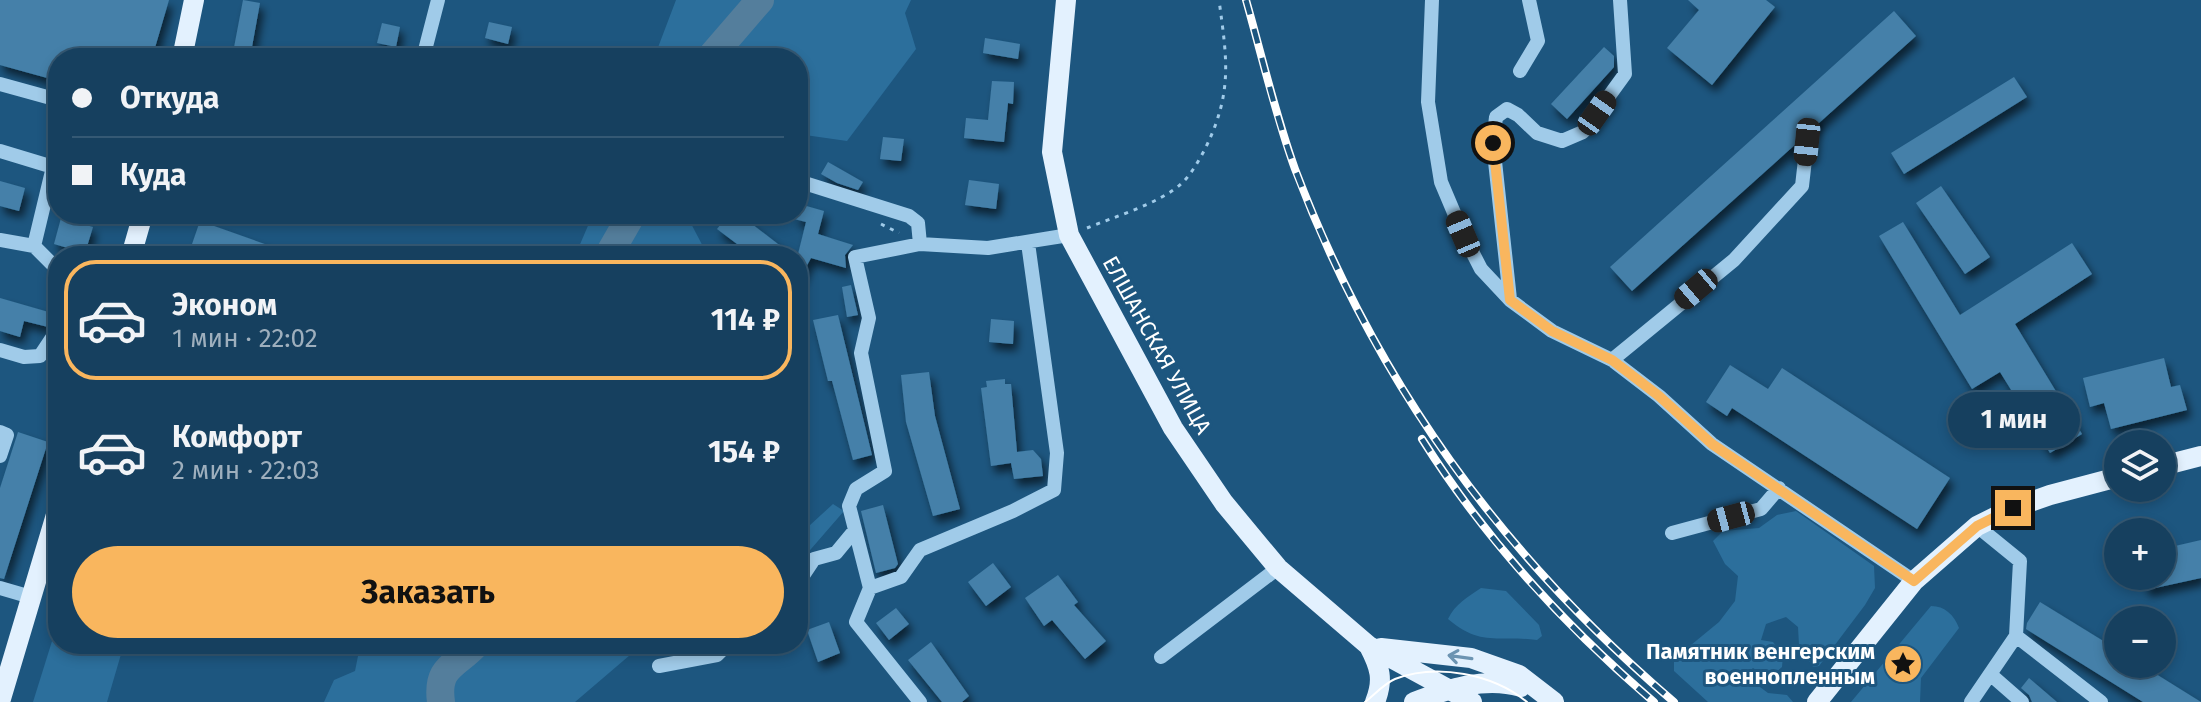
<!DOCTYPE html>
<html lang="ru">
<head>
<meta charset="utf-8">
<style>
	:root { --surface:#16405f; --page:#234b68; --text:#f1f3f6; --muted:#9eafbd; --line:#355974; --accent:#f9b65e }
	body { margin:0; font-family:"Fira Sans",sans-serif; background:var(--page); color:var(--text); height:100vh; display:flex; flex-direction:column; font-size:30px; white-space:nowrap }
	* { box-sizing:border-box; margin:0 }
	p { font-size:26px; color:var(--muted) }
	.icon { flex:none; width:44px; height:44px; fill:none; stroke:currentColor; stroke-width:2; stroke-linecap:round; stroke-linejoin:round }
	.map { position:relative; flex:1; overflow:hidden }
	.side { position:absolute; left:48px; top:246px; width:760px; height:408px; display:flex; flex-direction:column; background:var(--surface); border-radius:32px; box-shadow:0 4px 12px #0003,0 0 0 2px var(--line) }
	.side>* { flex:none }
	.banner { position:absolute; left:48px; top:48px; width:760px; height:176px; border-radius:32px; box-shadow:0 4px 12px #0003,0 0 0 2px var(--line); display:grid; align-content:center; height:176px; padding:0 24px; background:var(--surface) }
	.buttons { position:absolute; left:2104px; top:430px; display:grid; gap:16px }
	.buttons a { display:grid; place-items:center; width:72px; height:72px; border-radius:50%; background:var(--surface); box-shadow:0 4px 12px #0003,0 0 0 2px var(--line); font-size:40px }
	.end { position:absolute; width:36px; height:36px; margin:-18px; border:10px solid #f9b65e; background:#111; box-shadow:0 0 0 4px #111 }
	.from { border-radius:50% }
	.bubble { position:absolute; height:56px; border-radius:28px; background:var(--surface); box-shadow:0 4px 12px #0003,0 0 0 2px var(--line); font-size:26px; font-weight:700; line-height:56px; text-align:center }
	.car { position:absolute; width:24px; height:48px; margin:-24px -12px; border-radius:10px; box-shadow:0 0 6px 2px #0007; background:linear-gradient(#222 24%,#8ab4d8 0 40%,#222 0 76%,#8ab4d8 0 86%,#222 0) }
	.banner b { display:flex; align-items:center; gap:28px; height:76px; font-size:30px }
	.banner b+b { border-top:2px solid var(--line) }
	.banner i { width:20px; height:20px; background:var(--text) }
	ul { padding:14px 0 0; list-style:none }
	li { display:flex; align-items:center; gap:24px; height:120px; margin:0 16px 12px; padding:0 8px; border:4px solid transparent; border-radius:32px }
	li div { flex:1 }
	li b { display:block; font-size:30px }
	li em { font-style:normal; font-weight:700 }
	li.on { border-color:var(--accent) }
	li>.icon { width:72px; height:72px; stroke-width:1.5 }
	.cta { display:flex; gap:16px; margin-top:auto; padding:16px 24px }
	.cta a { flex:1; height:92px; border-radius:48px; background:var(--accent); color:#111; font-size:32px; font-weight:700; line-height:92px; text-align:center }
	.map>svg:first-child { display:block }
	.green { fill:#2c6f9c }
	.lines { fill:none; stroke-linecap:round; stroke-linejoin:round }
	.river { stroke:#547e9c; stroke-width:28 }
	.building { fill:#4580a9; filter:url(#shadow) }
	.path { stroke:#a0cbe9; stroke-width:3; stroke-dasharray:4 6; stroke-linecap:butt }
	.minor { stroke:#a0cbe9; stroke-width:14 }
	.major { stroke:#e3f1fe; stroke-width:20 }
	.tram { stroke:#fff; stroke-width:2 }
	.rail-casing { stroke:#fff; stroke-width:8 }
	.rail { stroke:#1d567f; stroke-width:5; stroke-dasharray:15; stroke-linecap:butt }
	.oneway { stroke:#6c94b2 }
	.route { stroke:#f9b65e; stroke-width:10 }
	.labels { text-anchor:middle; dominant-baseline:central; stroke-width:6; stroke-linejoin:round; paint-order:stroke }
	.street-label { font-size:22px; fill:#fff; stroke:#1d567f }
	.poi-label { font-size:22px; font-weight:bold; fill:#fff; stroke:#1d567f; text-anchor:end }
</style>
</head>
<body>
<div class="map">
<svg width="2201" height="702" viewBox="0 0 2201 702">
	<defs>
		<filter id="shadow"><feDropShadow dx="4" dy="7" stdDeviation="4" flood-color="#0009"/></filter>
	</defs>
	<rect width="100%" height="100%" fill="#1d567f"/>
	<path class="green" d="M676 0H911L905 13 916 49 847 141 798 134V58H654Z
		M593 214H686L708 256H575Z
		M833 504 844 511 798 564V518L809 526Z
		M1796 511 1874 566 1875 588 1865 605 1819 666 1813 667 1799 645 1798 627 1786 617 1766 624 1761 640 1773 642 1783 655 1782 667 1769 678 1753 668 1744 675 1768 693 1787 695 1793 702H1708L1674 671V659L1719 622 1735 601 1738 576 1725 564 1713 541 1723 531 1759 528 1777 515Z
		M1481 588 1506 591 1539 625 1542 636 1537 640C1498 635 1481 647 1448 619 1455 604 1468 597 1481 588Z
		M1931 606C1945 606 1954 615 1959 628L1921 678 1920 702H1851Z
		M58 622V644H124L107 702H33Z
		M348 644H648L630 655 575 702H324L334 680 355 671 359 651Z"/>
	<g class="lines">
		<path class="river" d="M710 58 760 0
			M608 256 632 214
			M441 702C436 666 456 666 476 644"/>
	</g>
	<path class="building" d="M0 0H169L152 58H58V81L0 65Z
		M243 0 260 3 250 58H232Z
		M1688 0H1766L1775 7 1712 85 1667 48 1699 10Z
		M1894 11 1916 36 1809 132 1800 136 1797 143 1632 291 1610 267Z
		M489 22 512 27 508 44 485 38Z
		M382 23 400 27 396 47 377 43Z
		M985 38 1020 44 1018 59 983 53Z
		M1604 47 1614 56V67L1567 119 1551 104Z
		M2014 77 2027 97 1904 174 1891 153Z
		M992 81 1014 82 1013 104 1008 103 1004 142 964 138 966 118 988 120Z
		M883 137 904 139 901 161 880 159Z
		M828 162 863 182 858 190 837 183 821 174Z
		M969 180 999 184 996 209 965 205Z
		M0 181 25 188 19 211 0 206Z
		M1941 186 1990 257 1965 274 1916 203Z
		M803 205 824 211 818 234 853 245 845 255 846 268 811 258 798 282V256H753L717 229 729 214H739L778 244 798 254 806 222 794 219Z
		M61 218 93 227 85 253 54 244Z
		M200 221 293 254V256H215L191 247Z
		M1903 222 1960 315 2072 243 2092 274 2015 324 2082 434 2050 453 2000 372 1972 389 1879 236Z
		M851 285 858 315 847 317 842 287Z
		M0 298 52 313 48 327 24 321 20 337 0 331Z
		M838 315 872 455 853 460 832 381H828L813 320Z
		M991 319 1014 321 1013 344 989 342Z
		M2164 358 2171 387 2180 385 2187 410 2111 429 2104 403 2090 407 2083 378Z
		M1730 365 1768 389 1782 368 1950 478 1917 529 1732 408 1727 416 1706 402Z
		M929 372 935 416 960 509 933 516 906 422 901 375Z
		M1005 379V384H1011L1017 452 1033 450 1041 459 1043 476 1014 479 1011 463 991 466 981 388 987 387 986 381Z
		M18 432 48 442 4 579 0 578V488Z
		M883 505 898 564 895 568 876 573 861 511Z
		M2201 540V578L2146 590 2143 576H2162V549Z
		M993 563 1011 587 986 606 968 582Z
		M1058 575 1078 602 1074 605 1106 641 1085 659 1052 620 1044 626 1025 598Z
		M2040 602 2118 650V664H2140L2201 702H2143L2026 629 2027 623Z
		M896 608 909 624 889 640 876 623Z
		M829 622 840 653 818 662 807 630Z
		M931 642 969 696 962 702H942L908 660Z
		M2029 678 2057 702H2032L2029 695 2021 688Z"/>
	<g class="lines">
		<path class="path" d="M881 224 899 233
			M1087 228C1114 217 1160 203 1181 184 1191 175 1199 160 1205 149 1233 92 1227 60 1219 0"/>
		<path class="minor" d="M1432 0 1428 102 1441 182 1463 234 1481 269 1510 300 1552 331 1612 360 1659 396 1712 444 1914 581
			M423 58 438 0
			M1520 71 1538 41 1529 0
			M0 84 58 100
			M0 151 53 167 34 246 0 240
			M798 181 909 216 918 223 920 244
			M34 246 58 270
			M1510 299 1493 143 1496 117 1507 109 1518 115 1537 133 1562 141 1583 132 1625 74 1620 0
			M0 350 24 357 40 356 58 329
			M1612 360 1734 260 1802 186 1807 142
			M0 432 7 435 0 456
			M1977 526 2020 561 2016 636 2101 702
			M1672 533 1761 509 1779 488
			M798 583 814 559 836 553 855 530
			M0 588 31 597
			M870 588 901 577 920 550 1013 511 1054 490 1057 453 1028 243
			M1161 657 1278 568
			M659 666 717 655 728 644
			M1990 674 2022 702
			M920 702 856 622 870 588 849 506 856 489 885 471 861 353 869 318 855 257 920 244 988 248 1069 235
			M1971 702 2016 636"/>
		<path class="major" d="M1066 0 1052 152 1069 235 1173 428 1224 503 1278 568 1369 646 1472 702
			M182 58 194 0
			M131 256 143 214
			M2162 466 2201 456
			M1369 646C1380 667 1384 680 1375 702
			M1381 648 1471 658 1519 675 1554 702
			M0 702 58 508
			M1414 702C1448 689 1485 676 1521 687
			M1817 702 1914 581 1977 526 2013 508 2050 495 2118 477"/>
		<path class="tram" d="M1365 702C1374 695 1385 683 1395 679 1437 663 1493 674 1527 702"/>
		<g class="rail-casing">
			<path id="rail" d="M1246 0C1262 56 1275 114 1295 169 1376 383 1501 554 1674 702
				M1422 439C1485 539 1564 625 1654 702"/>
		</g>
		<use href="#rail" class="rail"/>
	</g>
	<defs><path id="oneway-shaft" d="M-6 0H5M1.5-3L5.5 0L1.5 3" fill="none" stroke-width="1.6" stroke-linecap="round" stroke-linejoin="round" transform="scale(2)"/></defs>
	<use class="oneway" href="#oneway-shaft" transform="translate(1460 657) rotate(-172)"/>
	<g class="lines">
		<path class="route" d="M1493 143 1510 300 1552 331 1612 360 1659 396 1712 444 1914 581 1977 526 2013 508"/>
	</g>
	<defs>
		<g id="sight-disc" transform="scale(2)"><circle r="9.5" fill="#f9b65e" stroke="#1d567f"/><path d="M0-6L1.8-2.2L6-1.7L2.9 1.2L3.7 5.4L0 3.3L-3.7 5.4L-2.9 1.2L-6-1.7L-1.8-2.2Z" fill="#111"/></g>
	</defs>
	<g fill-rule="evenodd">
		<use href="#sight-disc" x="1903" y="664"/>
	</g>
	<g class="labels">
		<g class="street-label">
			<text transform="translate(1157 345) rotate(61)">ЕЛШАНСКАЯ УЛИЦА</text>
		</g>
		<g class="poi-label">
			<text x="1875" y="651">Памятник венгерским<tspan x="1875" dy="25">военнопленным</tspan></text>
		</g>
	</g>
</svg>
<div class="buttons">
<a><svg class="icon" aria-label="layers" viewBox="0 0 24 24"><path d="M12 4l9 5-9 5-9-5zM3 14l9 5 9-5"/></svg></a>
<a>+</a>
<a>−</a>
</div>
<i class="end from" style="left:1493px;top:143px"></i>
<i class="end" style="left:2013px;top:508px"></i>
<div class="bubble" style="left:1948px;top:392px;width:132px">1 мин</div>
<i class="car" style="left:1597px;top:113px;rotate:35deg"></i>
<i class="car" style="left:1807px;top:142px;rotate:186deg"></i>
<i class="car" style="left:1463px;top:234px;rotate:337deg"></i>
<i class="car" style="left:1696px;top:289px;rotate:230deg"></i>
<i class="car" style="left:1731px;top:517px;rotate:255deg"></i>
<div class="banner">
<b><i class="from"></i>Откуда</b>
<b><i></i>Куда</b>
</div>
<section class="side">
<ul>
<li class="on"><svg class="icon" aria-label="car" viewBox="0 0 24 24"><path d="M5 17H2v-5l4-1 3-4h7l3 4 3 1v5h-3M9 17h6M6 11h13"/><circle cx="7" cy="17" r="2"/><circle cx="17" cy="17" r="2"/></svg><div><b>Эконом</b><p>1 мин · 22:02</p></div><em>114 ₽</em></li>
<li><svg class="icon" aria-label="car" viewBox="0 0 24 24"><path d="M5 17H2v-5l4-1 3-4h7l3 4 3 1v5h-3M9 17h6M6 11h13"/><circle cx="7" cy="17" r="2"/><circle cx="17" cy="17" r="2"/></svg><div><b>Комфорт</b><p>2 мин · 22:03</p></div><em>154 ₽</em></li>
</ul>
<div class="cta"><a>Заказать</a></div>
</section>
</div>
</body>
</html>
